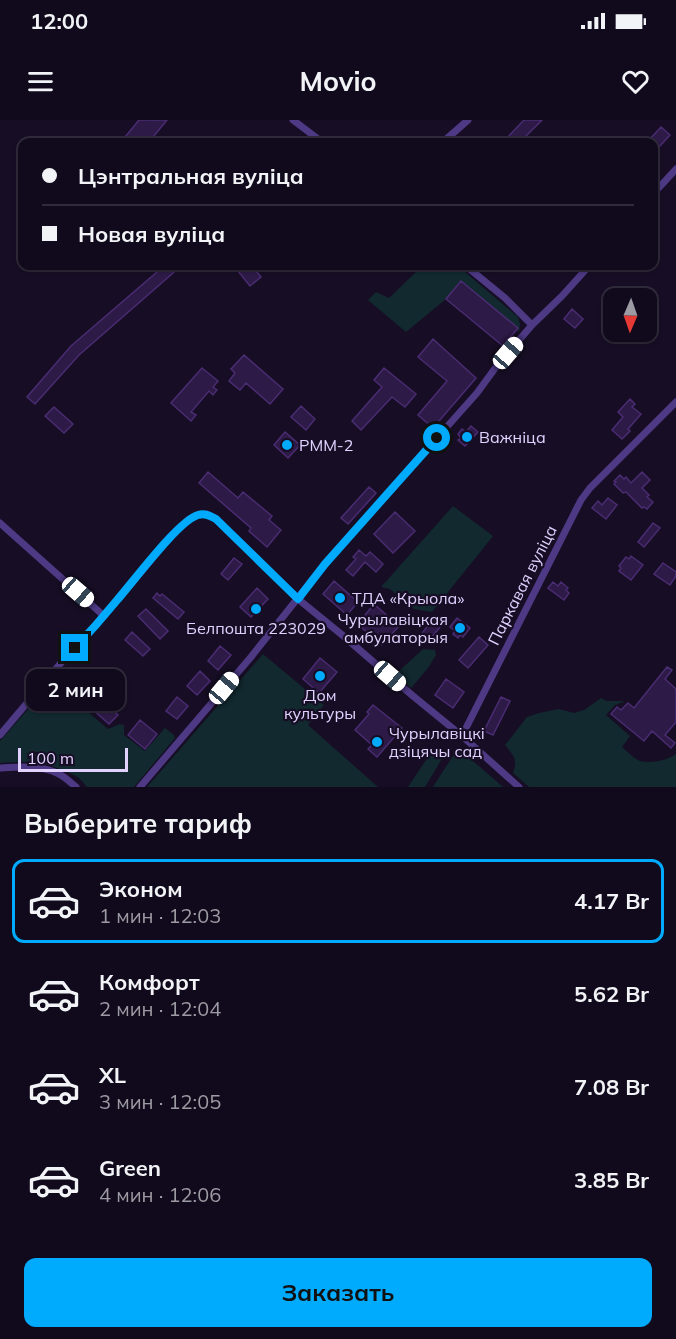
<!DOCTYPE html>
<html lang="ru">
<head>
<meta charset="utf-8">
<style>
	:root { --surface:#110a1c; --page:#1e1829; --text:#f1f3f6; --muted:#9c9aa3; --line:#302b3b; --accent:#00aafd }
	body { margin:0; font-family:Mulish,sans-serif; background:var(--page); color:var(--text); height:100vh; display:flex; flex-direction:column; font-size:22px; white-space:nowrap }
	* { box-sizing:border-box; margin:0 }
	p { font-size:20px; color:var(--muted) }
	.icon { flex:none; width:33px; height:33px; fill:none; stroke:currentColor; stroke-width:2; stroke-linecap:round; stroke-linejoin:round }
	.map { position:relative; height:667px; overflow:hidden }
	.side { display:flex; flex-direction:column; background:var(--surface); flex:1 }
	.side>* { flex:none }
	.guide { position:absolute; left:18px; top:18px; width:640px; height:132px; border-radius:12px; box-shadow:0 2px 4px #0004,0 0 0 2px var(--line); display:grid; align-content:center; height:132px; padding:0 24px; background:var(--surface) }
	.needle { width:39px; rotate:182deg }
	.buttons { position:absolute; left:603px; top:168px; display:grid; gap:12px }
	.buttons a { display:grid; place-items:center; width:54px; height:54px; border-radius:12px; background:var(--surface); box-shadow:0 2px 4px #0004,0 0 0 2px var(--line); font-size:30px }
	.scale { position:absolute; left:18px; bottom:15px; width:110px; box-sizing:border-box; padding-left:6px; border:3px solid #e1d2ff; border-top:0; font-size:16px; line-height:21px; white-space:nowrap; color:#e1d2ff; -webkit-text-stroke:4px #170e25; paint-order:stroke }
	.end { position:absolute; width:27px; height:27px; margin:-14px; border:8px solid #00aafd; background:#111; box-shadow:0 0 0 3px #111 }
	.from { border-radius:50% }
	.bubble { position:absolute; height:42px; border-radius:12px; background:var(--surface); box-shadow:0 2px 4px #0004,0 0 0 2px var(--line); font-size:20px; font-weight:700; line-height:42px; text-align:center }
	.car { position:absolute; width:18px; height:36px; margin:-18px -9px; border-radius:8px; box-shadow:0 0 4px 2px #0007; background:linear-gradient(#fff 24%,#345 0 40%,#fff 0 76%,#345 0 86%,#fff 0) }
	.guide b { display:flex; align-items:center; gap:21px; height:57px; font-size:22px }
	.guide b+b { border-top:2px solid var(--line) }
	.guide i { width:15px; height:15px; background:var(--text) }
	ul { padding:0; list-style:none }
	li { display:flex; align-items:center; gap:18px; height:84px; margin:0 12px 9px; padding:0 12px; border:3px solid transparent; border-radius:12px }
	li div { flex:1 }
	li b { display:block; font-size:22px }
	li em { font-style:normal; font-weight:700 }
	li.selected { border-color:var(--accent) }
	li>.icon { width:54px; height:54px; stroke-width:1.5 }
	h2 { padding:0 24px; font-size:27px; line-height:72px }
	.cta { display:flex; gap:12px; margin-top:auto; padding:12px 24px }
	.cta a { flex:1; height:69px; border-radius:12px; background:var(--accent); color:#111; font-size:24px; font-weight:700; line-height:69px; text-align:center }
	.status { display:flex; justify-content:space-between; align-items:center; height:42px; padding:0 30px; background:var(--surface); direction:ltr }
	.status svg { height:16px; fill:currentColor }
	header { display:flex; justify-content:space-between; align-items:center; height:78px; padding:0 24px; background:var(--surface); font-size:27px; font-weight:700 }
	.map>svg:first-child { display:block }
	.green { fill:#11292f }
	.building { fill:#2d1a46; stroke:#4a2c72; stroke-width:1.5 }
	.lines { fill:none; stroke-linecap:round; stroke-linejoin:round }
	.minor { stroke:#4d3984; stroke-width:7 }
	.route { stroke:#00aafd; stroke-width:8 }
	.poi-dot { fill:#00aafd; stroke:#170e25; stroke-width:2 }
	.labels { text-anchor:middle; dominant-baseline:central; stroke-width:4.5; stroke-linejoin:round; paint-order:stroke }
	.poi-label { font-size:16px; fill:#e1d2ff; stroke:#170e25; text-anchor:start }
	.street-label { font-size:16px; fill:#e1d2ff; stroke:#170e25 }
</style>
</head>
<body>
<div class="status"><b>12:00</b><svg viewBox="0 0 49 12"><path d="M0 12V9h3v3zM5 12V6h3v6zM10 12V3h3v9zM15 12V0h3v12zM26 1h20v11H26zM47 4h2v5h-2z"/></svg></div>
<header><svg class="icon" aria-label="menu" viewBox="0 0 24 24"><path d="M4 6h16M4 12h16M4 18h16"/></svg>Movio<svg class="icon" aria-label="heart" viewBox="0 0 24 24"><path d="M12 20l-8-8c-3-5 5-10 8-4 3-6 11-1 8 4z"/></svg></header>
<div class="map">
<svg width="676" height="667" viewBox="0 0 676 667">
	<rect width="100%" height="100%" fill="#170e25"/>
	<path class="green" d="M418 146H458L518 197 520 204 519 213 517 208 461 161 446 179 406 212 368 180 376 172 389 178 419 149Z
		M453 386 493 416 432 492 414 489 390 469 381 467Z
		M423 529 435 530 436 535 428 548 411 568 396 555 398 552Z
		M263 534 324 585 308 605 378 667H147Z
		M45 570 73 591 82 587 108 609 120 604 124 605V615L145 631 165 608 174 615 175 618 134 667H87C78 655 74 655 60 649 37 640 24 642 0 643V621Z
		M601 578 607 581H625L615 585 606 595 630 616 622 627C627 631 632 637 638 640 646 645 669 640 676 634V667H529L513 653C518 639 514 636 505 625L527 597 539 593 559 589 574 593 584 590Z
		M434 628 443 637 425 667H408Z
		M458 628 503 667H433Z"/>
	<path class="building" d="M139 0H167L149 22H121Z
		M524 0H542L525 17 527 19 524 22H521L518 20 515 22H509L506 19Z
		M661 7 670 15 658 28 649 20Z
		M164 146H181L79 235 35 284 27 277 71 226Z
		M234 146H252L261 157 250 166Z
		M461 161 518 208 503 226 446 179Z
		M572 189 583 199 575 208 564 199Z
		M433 219 476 258 433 308 418 295 447 261 418 237Z
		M244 235 283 269 270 284 246 263 240 270 229 261 235 253 231 249Z
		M202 248 218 261 213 267 217 270 213 275 209 271 191 292 196 295 191 301 171 283Z
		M384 248 416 274 405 287 392 277 361 310 352 301 382 267 374 260Z
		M630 279 635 284 632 287 641 294 628 309 630 311 622 319 612 310 623 297 618 292Z
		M301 286 315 299 306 310 291 297Z
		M54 287 73 304 64 313 45 296Z
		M471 306 478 312 465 326 458 320 461 318 458 314 462 309 466 312Z
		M285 312 300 325 288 338 274 325Z
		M208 352 238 378 243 372 272 396 269 400 281 410 267 427 249 411 251 408 199 363Z
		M642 352 650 360 642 368 649 375 647 377 653 382 647 389 644 387 642 388 626 372 623 373 614 364 616 362 614 361 620 355 624 359 626 357 631 363Z
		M369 367 376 373 348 404 341 398Z
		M608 378 617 385 606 399 592 388 598 381 602 385Z
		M395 392 415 411 393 433 374 414Z
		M653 403 660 408 644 427 638 422Z
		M359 430 366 436 370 432 383 444 376 452 365 442 353 456 346 450 356 439 353 437Z
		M631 436 643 445 631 460 619 451 621 448 619 446 626 437 629 439Z
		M234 438 242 444 228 460 221 454Z
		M663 443 676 452V456L670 465 654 454Z
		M334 461 358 482 347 495 323 474Z
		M553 462 558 466 561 462 568 468 566 470 569 473 564 480 548 468Z
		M257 468 268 479 251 497 240 487Z
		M157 473 160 476 162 474 184 492 178 499 153 478Z
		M374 484 399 506 382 525 362 508 365 504 361 500Z
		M146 489 168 511 160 519 138 496Z
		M457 498 470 508 463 517 460 515 458 518 453 514 455 511 450 507Z
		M433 499 441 506 427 523 419 517Z
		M132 512 150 529 143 536 125 520Z
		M479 517 488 525 468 548 459 540Z
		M220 526 231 535 218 550 208 541Z
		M320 538 337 552 319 573 303 559Z
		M667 547 672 550 665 559 676 569V602L665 615 675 623 671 628 652 611 644 621 611 594 617 587 621 590 628 583 634 588Z
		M200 551 210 561 197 575 187 566Z
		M61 559 79 576 69 587 51 570Z
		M446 559 464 572 453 588 435 575Z
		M177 577 188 586 177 599 166 591Z
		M501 577 510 581 493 615 484 611Z
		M102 579 118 595 109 604 92 589Z
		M373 585 402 608 377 637 368 629 372 625 355 610 369 594 367 592Z
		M140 600 157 614 145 629 128 615Z"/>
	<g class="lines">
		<path class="minor" d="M293 0 322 22
			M443 22 468 0
			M654 73 676 49
			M466 146 505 178 532 205
			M0 403 104 496
			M0 615 60 544 104 496 171 416 188 400 198 395 207 394 216 399 298 479 341 514 413 576 462 616 519 667
			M462 616 581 380 590 368 676 282
			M0 648C18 647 40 645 57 653 64 656 70 662 76 667
			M140 667 251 537 325 444 477 273 496 247 532 205 562 176 589 146"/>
	</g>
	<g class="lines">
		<path class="route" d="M75 528C90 512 104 496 118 479 133 462 179 400 198 395 205 393 210 396 216 399L298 479 325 444 437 318"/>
	</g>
	<g class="poi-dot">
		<circle cx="467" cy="317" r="6"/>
		<circle cx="287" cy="325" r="6"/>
		<circle cx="340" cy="478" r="6"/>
		<circle cx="256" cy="489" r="6"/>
		<circle cx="460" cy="508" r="6"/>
		<circle cx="320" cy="556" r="6"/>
		<circle cx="377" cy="622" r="6"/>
	</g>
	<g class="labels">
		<g class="poi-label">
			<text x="479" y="317">Важніца</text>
			<text x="299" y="325">РММ-2</text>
			<text x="352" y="478">ТДА «Крыола»</text>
			<text x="448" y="499" text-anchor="end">Чурылавіцкая<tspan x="448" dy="18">амбулаторыя</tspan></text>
			<text x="256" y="508" text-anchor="middle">Белпошта 223029</text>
			<text x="320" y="575" text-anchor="middle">Дом<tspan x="320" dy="18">культуры</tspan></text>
			<text x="389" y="613">Чурылавіцкі<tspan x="389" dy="18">дзіцячы сад</tspan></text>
		</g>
		<g class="street-label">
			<text transform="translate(522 465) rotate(-63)">Паркавая вуліца</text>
		</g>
	</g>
</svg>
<div class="buttons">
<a><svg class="needle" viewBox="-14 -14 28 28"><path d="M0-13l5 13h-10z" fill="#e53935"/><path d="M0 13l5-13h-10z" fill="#9c9aa3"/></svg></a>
</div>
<div class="scale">100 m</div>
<i class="end from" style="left:437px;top:318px"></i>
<i class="end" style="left:75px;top:528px"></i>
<div class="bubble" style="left:26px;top:549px;width:99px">2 мин</div>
<i class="car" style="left:508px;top:233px;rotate:41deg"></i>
<i class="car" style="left:78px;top:472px;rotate:131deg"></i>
<i class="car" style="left:390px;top:556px;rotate:131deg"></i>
<i class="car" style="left:224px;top:568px;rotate:40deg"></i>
<div class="guide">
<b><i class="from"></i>Цэнтральная вуліца</b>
<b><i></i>Новая вуліца</b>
</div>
</div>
<section class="side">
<h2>Выберите тариф</h2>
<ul>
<li class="selected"><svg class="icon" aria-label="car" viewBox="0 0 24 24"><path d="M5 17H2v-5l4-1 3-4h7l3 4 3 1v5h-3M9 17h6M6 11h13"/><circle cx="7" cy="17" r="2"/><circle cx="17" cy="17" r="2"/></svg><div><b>Эконом</b><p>1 мин · 12:03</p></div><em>4.17 Br</em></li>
<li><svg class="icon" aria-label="car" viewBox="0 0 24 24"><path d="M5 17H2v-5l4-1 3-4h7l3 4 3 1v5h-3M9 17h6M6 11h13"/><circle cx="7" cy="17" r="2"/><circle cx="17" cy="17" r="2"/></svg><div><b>Комфорт</b><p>2 мин · 12:04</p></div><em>5.62 Br</em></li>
<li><svg class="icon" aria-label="car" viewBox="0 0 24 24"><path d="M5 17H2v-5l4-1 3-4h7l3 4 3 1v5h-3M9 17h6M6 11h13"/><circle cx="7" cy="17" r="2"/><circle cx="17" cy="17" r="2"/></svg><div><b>XL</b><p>3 мин · 12:05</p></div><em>7.08 Br</em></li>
<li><svg class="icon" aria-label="car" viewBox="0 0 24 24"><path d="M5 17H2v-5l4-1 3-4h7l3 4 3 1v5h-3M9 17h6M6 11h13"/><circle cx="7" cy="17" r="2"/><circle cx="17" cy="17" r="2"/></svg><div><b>Green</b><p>4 мин · 12:06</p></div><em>3.85 Br</em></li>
</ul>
<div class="cta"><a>Заказать</a></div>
</section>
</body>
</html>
